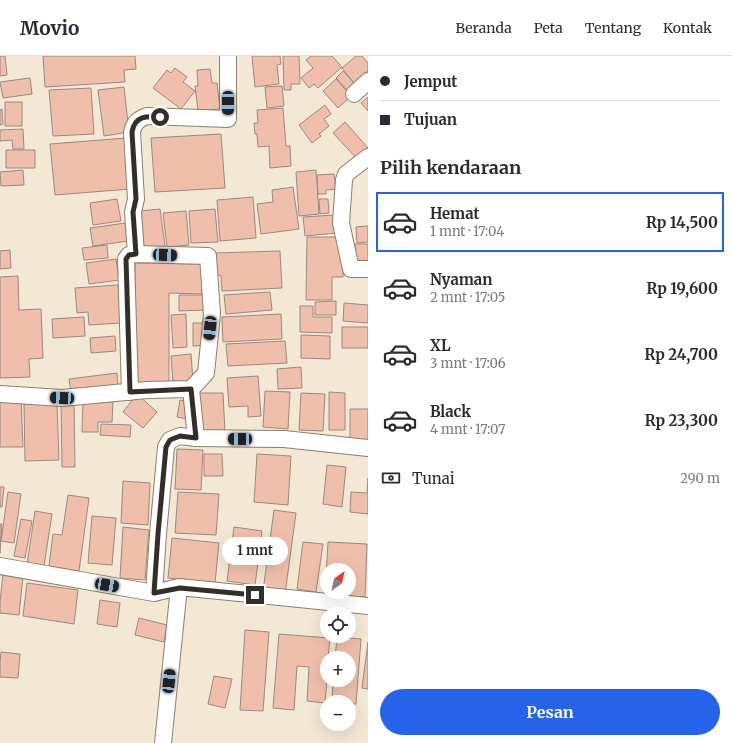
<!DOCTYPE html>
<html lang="id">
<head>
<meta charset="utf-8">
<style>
	:root { --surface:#fff; --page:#f2f2f3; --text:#2b2b33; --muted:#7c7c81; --line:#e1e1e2; --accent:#2563eb }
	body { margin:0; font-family:Merriweather,serif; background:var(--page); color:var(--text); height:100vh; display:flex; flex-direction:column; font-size:15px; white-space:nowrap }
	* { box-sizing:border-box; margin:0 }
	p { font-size:13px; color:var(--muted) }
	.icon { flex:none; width:22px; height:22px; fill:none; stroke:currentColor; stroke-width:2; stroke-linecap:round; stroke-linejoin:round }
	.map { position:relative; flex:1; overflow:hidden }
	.drawer { display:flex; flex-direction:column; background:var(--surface); width:364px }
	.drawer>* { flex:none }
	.top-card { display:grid; align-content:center; height:88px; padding:0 12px; background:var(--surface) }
	.needle { width:26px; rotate:34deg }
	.controls { position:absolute; left:320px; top:507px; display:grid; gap:8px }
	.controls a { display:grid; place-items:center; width:36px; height:36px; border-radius:50%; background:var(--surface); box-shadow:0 4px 16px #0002; font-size:20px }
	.end { position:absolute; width:18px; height:18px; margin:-9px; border:5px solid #332f27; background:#fff; box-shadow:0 0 0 2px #fff }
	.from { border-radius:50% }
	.bubble { position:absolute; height:28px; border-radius:14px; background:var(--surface); box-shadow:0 4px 16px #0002; font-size:13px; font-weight:700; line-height:28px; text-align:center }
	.car { position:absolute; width:12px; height:24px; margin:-12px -6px; border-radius:5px; box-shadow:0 0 3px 1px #0007; background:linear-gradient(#222 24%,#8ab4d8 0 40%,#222 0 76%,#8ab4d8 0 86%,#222 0) }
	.top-card b { display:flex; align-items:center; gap:14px; height:38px; font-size:15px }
	.top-card b+b { border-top:1px solid var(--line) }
	.top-card i { width:10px; height:10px; background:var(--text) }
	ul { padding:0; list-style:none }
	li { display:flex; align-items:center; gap:12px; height:60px; margin:0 8px 6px; padding:0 4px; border:2px solid transparent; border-radius:0px }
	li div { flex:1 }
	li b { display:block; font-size:15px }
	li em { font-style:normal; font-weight:700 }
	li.active { border-color:var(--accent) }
	li>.icon { width:36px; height:36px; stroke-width:1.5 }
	h2 { padding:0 12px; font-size:18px; line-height:48px }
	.pay { display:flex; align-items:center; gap:10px; height:44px; padding:0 12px; font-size:15px }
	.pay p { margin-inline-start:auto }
	.action { display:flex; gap:8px; margin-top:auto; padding:8px 12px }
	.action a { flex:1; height:46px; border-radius:24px; background:var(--accent); color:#fff; font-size:16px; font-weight:700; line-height:46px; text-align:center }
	header { display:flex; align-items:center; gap:24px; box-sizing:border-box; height:56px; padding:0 20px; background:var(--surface); border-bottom:1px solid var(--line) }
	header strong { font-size:19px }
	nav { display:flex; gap:22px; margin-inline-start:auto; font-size:14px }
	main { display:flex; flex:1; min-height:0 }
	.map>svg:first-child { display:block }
	.building { fill:#f0bfac; stroke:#9d887f; fill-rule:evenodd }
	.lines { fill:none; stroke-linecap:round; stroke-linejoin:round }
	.minor-casing { stroke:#8a806d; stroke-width:18 }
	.minor { stroke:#fff; stroke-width:16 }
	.route { stroke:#332f27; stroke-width:5 }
</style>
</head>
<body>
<header>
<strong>Movio</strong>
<nav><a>Beranda</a><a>Peta</a><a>Tentang</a><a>Kontak</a></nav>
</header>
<main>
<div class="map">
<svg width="368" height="687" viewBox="0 0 368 687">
	<rect width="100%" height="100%" fill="#f3e8d4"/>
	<path class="building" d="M0 0H5L7 19 0 20Z
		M43 0H135L136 13 124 14 125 26 45 31Z
		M252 0H280L281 8 277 9 279 28 255 31Z
		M283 0H299L300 28H291V34H284Z
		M311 0H332L342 11 318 32 314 28 309 32 301 22 313 12 306 4Z
		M356 0H362L368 7V15L354 27 342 12Z
		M175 12 187 21 183 26 195 35 181 53 153 32 167 14 171 17Z
		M210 13 212 27H217L220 53 198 55 195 30H198L197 14Z
		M343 15 355 28 348 35 336 22Z
		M30 22 32 38 3 42 0 26Z
		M336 23 351 40 338 52 323 35Z
		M282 30 284 50 267 52 265 31Z
		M124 31 129 76 104 80 98 34Z
		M91 32 94 78 53 80 49 34Z
		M368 41V55L361 47Z
		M5 46H22V70H5Z
		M325 49 331 58 324 63 329 70 319 78 321 80 312 87 299 69Z
		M283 52 286 90H290L291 110 270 112 269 90 258 91 257 78H255L254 67H258L257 54Z
		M2 53 3 68 0 69V54Z
		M345 66 368 92V95L358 104 333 77Z
		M23 73 24 93H13L12 84 0 85V74Z
		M221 78 225 132 155 136 151 82Z
		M126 82 130 133 55 139 50 88Z
		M6 94H35V112H6Z
		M23 114 24 129 1 130 0 116Z
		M316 114 319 158 299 160 296 116Z
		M334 118 336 133 326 134V138H318L317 119Z
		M293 131 299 173 261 178 257 148 273 146 272 134Z
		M253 141 256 182 220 185 217 144Z
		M117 143 121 165 93 169 90 147Z
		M319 143H328L329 157 320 158Z
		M160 153 165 190 144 193 140 155Z
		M215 153 218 186 191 187 189 155Z
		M186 155 189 189 167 191 163 157Z
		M334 159 336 177 305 180 303 161Z
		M125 167 128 185 93 190 90 172Z
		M368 170V186L357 187 356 171Z
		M307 181H343V221H332V244H306Z
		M355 188H368V205L356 206Z
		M107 189 108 202 84 204 82 192Z
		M10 194 11 212 0 213V195Z
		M280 195 282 232 222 235 221 220 216 218 215 197Z
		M116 203 119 224 89 228 86 207Z
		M135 207 203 208 202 238 169 237V330H135Z
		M18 220 19 254 41 253 43 302 29 303 30 321 0 322V221Z
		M118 229 121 267 89 269 88 256 77 257 75 232Z
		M270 236 272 254 226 258 224 239Z
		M179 239H204V254L179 255Z
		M336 245V259H315V246Z
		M344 247 368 249V267L343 265Z
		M300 250H313V261H332V277L300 276Z
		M186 258 187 291 173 292 171 259Z
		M281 258 282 283 223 286 222 261Z
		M84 261 85 280 53 282 52 263Z
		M193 267H206V289L193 290Z
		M342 271H368V292H342Z
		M301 279 330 280V303L301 302Z
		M115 280 116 295 91 297 90 282Z
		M285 285 287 307 228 310 226 288Z
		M191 298 193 325 173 326 171 300Z
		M301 311 302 332 278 333 277 313Z
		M117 317 118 330 71 336 69 323Z
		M258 320 261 360 248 361V350L229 351 227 322Z
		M265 335 290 336 288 373 263 371Z
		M329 336 345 337V374H329Z
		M198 337H223L225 377 200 378Z
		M301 337 325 338 323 375 299 374Z
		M137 338 157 356 143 372 123 356Z
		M21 341 23 391H0V342Z
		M83 344 113 346 112 366H98V376H82Z
		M180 344 190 346 187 363 177 361Z
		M57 347 59 404 25 405 24 348Z
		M61 347H74L75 411H62Z
		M350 353H368V385H350Z
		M101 368 131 369 130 381 100 379Z
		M177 393 203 394 201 434 175 433Z
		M204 398H222L223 420H204Z
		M257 398 291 400 288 449 254 446Z
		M327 409 346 411 342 451 323 448Z
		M368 422V458L350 456 351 436 367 437Z
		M123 425 150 427 148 469 121 467Z
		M0 431H4L2 451H0Z
		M8 436 21 438 14 487 1 485Z
		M178 436 219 438 216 479 175 477Z
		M68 439 89 442 79 515 49 510 53 478 62 479Z
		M274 454 296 457 285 538 263 535Z
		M35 455 52 458 44 510 27 508Z
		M92 460 116 462 112 509 88 507Z
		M21 463 32 465 25 502 14 500Z
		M0 468H2L0 497Z
		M123 471 149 474 145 524 120 522Z
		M234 471 262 475 255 529 227 525Z
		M172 482 219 487 215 527 168 522Z
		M303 486 323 488 316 536 297 533Z
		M328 486 367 488 365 541 325 539ZM327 514H349V536H327Z
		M3 518 23 520 19 559 0 557V546Z
		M27 527 78 534 74 568 23 560Z
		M100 544 120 547 117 571 97 568Z
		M139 562 167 569 164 586 135 579Z
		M245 574 269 576 263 655 240 654Z
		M279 578 330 582 328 602H327V623L325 647 307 645 309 611 297 610 294 654 273 652Z
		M337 581 361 583 356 648H349V646H332L333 624H349V602H335Z
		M368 586V633L362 632Z
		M1 596 20 598 18 622 0 621V607Z
		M214 620 232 623 225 652 208 648Z"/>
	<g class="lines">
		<g class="minor-casing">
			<path id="minor" d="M354 38 368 25
				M368 101 346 118 344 124 341 167 351 213H368
				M136 198 133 156 136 143 132 76C134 67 138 63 147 60L228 63V0
				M191 333 196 382
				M0 338 62 342 147 334 191 333 206 317 212 258 208 200 136 198 129 199 126 203 130 336
				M0 510 154 537 179 531 368 550
				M154 537 158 478 166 391 170 384 180 380 196 382 284 383 368 392
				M163 687 179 531"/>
		</g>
		<use href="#minor" class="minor"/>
	</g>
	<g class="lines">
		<path class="route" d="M160 61C147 60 135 59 132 76L136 143 133 156 136 198 129 199 126 203 130 336 191 333 196 382 180 380 170 384 166 391 158 478 154 537 180 532 255 539"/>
	</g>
</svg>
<div class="controls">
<a><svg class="needle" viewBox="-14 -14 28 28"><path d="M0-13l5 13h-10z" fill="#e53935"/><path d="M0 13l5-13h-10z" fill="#7c7c81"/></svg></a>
<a><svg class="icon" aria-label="locate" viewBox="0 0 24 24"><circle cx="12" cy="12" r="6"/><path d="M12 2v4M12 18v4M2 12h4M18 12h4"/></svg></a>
<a>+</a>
<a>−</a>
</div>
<i class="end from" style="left:160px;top:61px"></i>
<i class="end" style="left:255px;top:539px"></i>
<div class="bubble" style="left:222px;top:481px;width:66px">1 mnt</div>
<i class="car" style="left:228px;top:47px;rotate:180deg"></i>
<i class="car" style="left:165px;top:199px;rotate:92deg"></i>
<i class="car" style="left:210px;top:272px;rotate:186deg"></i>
<i class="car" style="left:62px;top:342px;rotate:273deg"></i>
<i class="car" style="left:240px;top:383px;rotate:270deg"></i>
<i class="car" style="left:107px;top:529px;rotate:100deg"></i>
<i class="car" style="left:169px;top:625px;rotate:6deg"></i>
</div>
<section class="drawer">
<div class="top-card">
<b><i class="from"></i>Jemput</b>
<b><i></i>Tujuan</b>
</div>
<h2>Pilih kendaraan</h2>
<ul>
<li class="active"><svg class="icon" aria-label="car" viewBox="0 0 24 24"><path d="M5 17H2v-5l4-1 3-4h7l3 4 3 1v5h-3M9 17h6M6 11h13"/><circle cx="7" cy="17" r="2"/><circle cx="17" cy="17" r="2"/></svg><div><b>Hemat</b><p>1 mnt · 17:04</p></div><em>Rp 14,500</em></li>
<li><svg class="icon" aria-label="car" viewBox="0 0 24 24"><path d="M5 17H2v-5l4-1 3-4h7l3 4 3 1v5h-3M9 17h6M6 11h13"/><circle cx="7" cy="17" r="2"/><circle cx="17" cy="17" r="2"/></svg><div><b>Nyaman</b><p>2 mnt · 17:05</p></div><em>Rp 19,600</em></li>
<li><svg class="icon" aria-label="car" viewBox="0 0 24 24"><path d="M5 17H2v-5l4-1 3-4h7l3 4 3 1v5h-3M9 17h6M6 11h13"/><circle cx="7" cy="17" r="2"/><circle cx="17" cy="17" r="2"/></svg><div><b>XL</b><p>3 mnt · 17:06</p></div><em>Rp 24,700</em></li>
<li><svg class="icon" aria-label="car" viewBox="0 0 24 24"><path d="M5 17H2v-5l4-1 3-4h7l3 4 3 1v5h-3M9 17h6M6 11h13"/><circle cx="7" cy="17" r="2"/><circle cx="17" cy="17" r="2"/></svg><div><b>Black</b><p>4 mnt · 17:07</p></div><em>Rp 23,300</em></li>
</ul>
<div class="pay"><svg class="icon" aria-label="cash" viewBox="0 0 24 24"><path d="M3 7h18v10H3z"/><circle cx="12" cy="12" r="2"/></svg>Tunai<p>290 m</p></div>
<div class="action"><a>Pesan</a></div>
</section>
</main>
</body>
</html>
